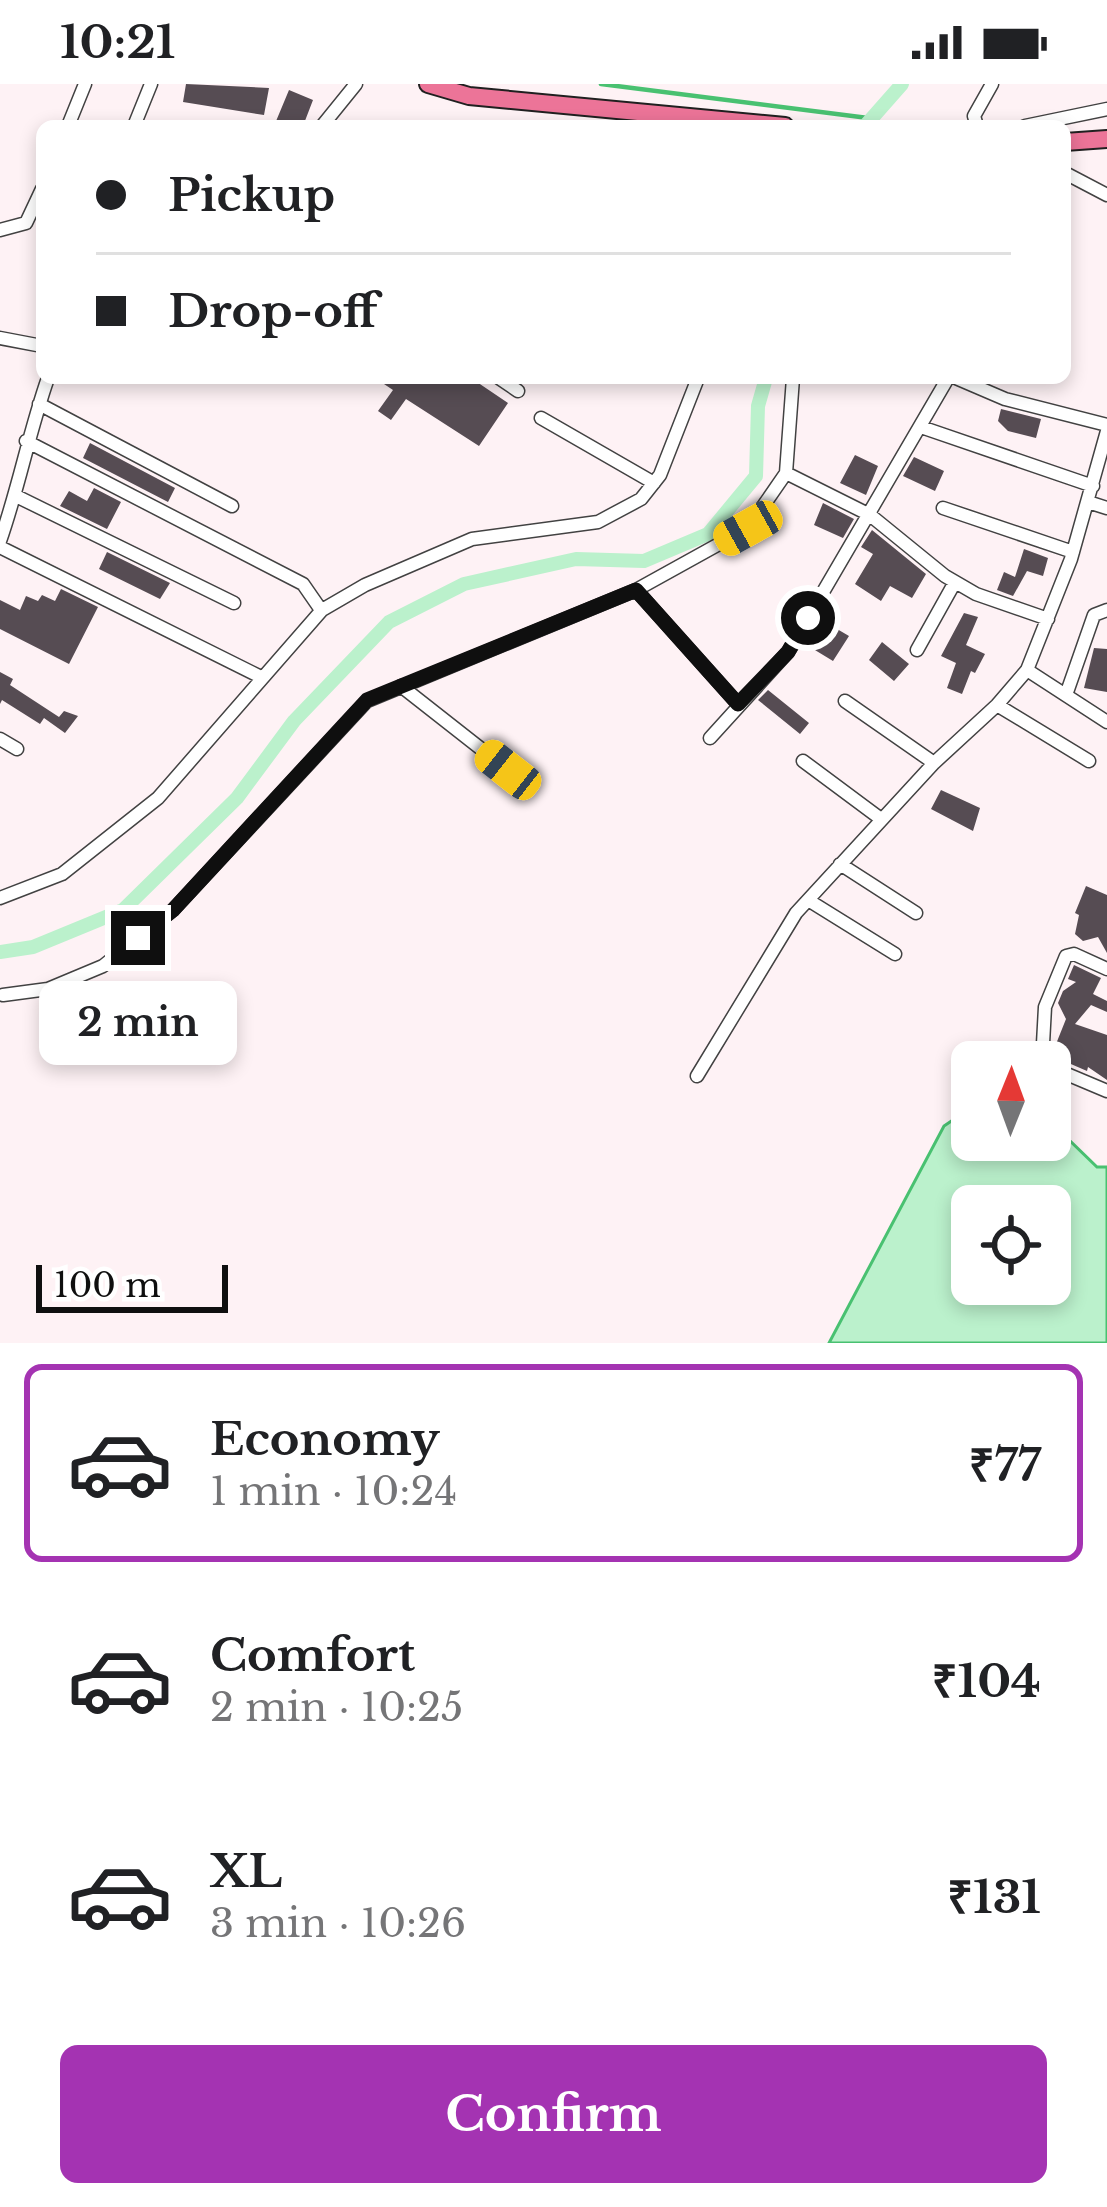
<!DOCTYPE html>
<html lang="en">
<head>
<meta charset="utf-8">
<style>
	:root { --surface:#fff; --page:#f6f6f6; --text:#202124; --muted:#757577; --line:#e0e0e0; --accent:#a433b2 }
	body { margin:0; font-family:"Libre Baskerville",serif; background:var(--page); color:var(--text); height:100vh; display:flex; flex-direction:column; font-size:45px; white-space:nowrap }
	* { box-sizing:border-box; margin:0 }
	p { font-size:39px; color:var(--muted) }
	.icon { flex:none; width:66px; height:66px; fill:none; stroke:currentColor; stroke-width:2; stroke-linecap:round; stroke-linejoin:round }
	.map { position:relative; height:1259px; overflow:hidden }
	.drawer { display:flex; flex-direction:column; background:var(--surface); flex:1 }
	.drawer>* { flex:none }
	.top-card { position:absolute; left:36px; top:36px; width:1035px; height:264px; border-radius:18px; box-shadow:0 6px 18px #0003; display:grid; align-content:center; height:264px; padding:0 60px; background:var(--surface) }
	.needle { width:78px; rotate:1deg }
	.fabs { position:absolute; left:951px; top:957px; display:grid; gap:24px }
	.fabs a { display:grid; place-items:center; width:120px; height:120px; border-radius:18px; background:var(--surface); box-shadow:0 6px 18px #0003; font-size:60px }
	.scale { position:absolute; left:36px; bottom:30px; width:192px; box-sizing:border-box; padding-left:12px; border:6px solid #0f0f0f; border-top:0; font-size:33px; line-height:42px; white-space:nowrap; color:#0f0f0f; -webkit-text-stroke:9px #fff; paint-order:stroke }
	.end { position:absolute; width:54px; height:54px; margin:-27px; border:15px solid #0f0f0f; background:#fff; box-shadow:0 0 0 6px #fff }
	.from { border-radius:50% }
	.bubble { position:absolute; height:84px; border-radius:18px; background:var(--surface); box-shadow:0 6px 18px #0003; font-size:39px; font-weight:700; line-height:84px; text-align:center }
	.car { position:absolute; width:36px; height:72px; margin:-36px -18px; border-radius:15px; box-shadow:0 0 9px 3px #0007; background:linear-gradient(#f5c518 24%,#345 0 40%,#f5c518 0 76%,#345 0 86%,#f5c518 0) }
	.top-card b { display:flex; align-items:center; gap:42px; height:114px; font-size:45px }
	.top-card b+b { border-top:3px solid var(--line) }
	.top-card i { width:30px; height:30px; background:var(--text) }
	ul { padding:21px 0 0; list-style:none }
	li { display:flex; align-items:center; gap:36px; height:198px; margin:0 24px 18px; padding:0 36px; border:6px solid transparent; border-radius:18px }
	li div { flex:1 }
	li b { display:block; font-size:45px }
	li em { font-style:normal; font-weight:700 }
	li.current { border-color:var(--accent) }
	li>.icon { width:108px; height:108px; stroke-width:1.5 }
	.button { display:flex; gap:24px; margin-top:auto; padding:24px 60px }
	.button a { flex:1; height:138px; border-radius:18px; background:var(--accent); color:#fff; font-size:48px; font-weight:700; line-height:138px; text-align:center }
	.status { display:flex; justify-content:space-between; align-items:center; height:84px; padding:0 60px; background:var(--surface); direction:ltr }
	.status svg { height:33px; fill:currentColor }
	.map>svg:first-child { display:block }
	.water { fill:#bbf1cc; stroke:#49c171; stroke-width:3; fill-rule:evenodd }
	.lines { fill:none; stroke-linecap:round; stroke-linejoin:round }
	.stream { stroke:#49c171; stroke-width:4.5 }
	.canal { stroke:#bbf1cc; stroke-width:14 }
	.building { fill:#564c53 }
	.minor-casing { stroke:#424242; stroke-width:15 }
	.major-casing { stroke:#202020; stroke-width:20 }
	.minor { stroke:#fff; stroke-width:12 }
	.major { stroke:#ec7498; stroke-width:16 }
	.route { stroke:#0f0f0f; stroke-width:15 }
</style>
</head>
<body>
<div class="status"><b>10:21</b><svg viewBox="0 0 49 12"><path d="M0 12V9h3v3zM5 12V6h3v6zM10 12V3h3v9zM15 12V0h3v12zM26 1h20v11H26zM47 4h2v5h-2z"/></svg></div>
<div class="map">
<svg width="1107" height="1259" viewBox="0 0 1107 1259">
	<rect width="100%" height="100%" fill="#fef2f5"/>
	<path class="water" d="M972 1023V1056H1050V1045L1067 1054 1097 1083H1107V1259H829L944 1042ZM972 1122H1050V1200H972Z"/>
	<g class="lines">
		<path class="stream" d="M601 0 868 34"/>
		<path class="canal" d="M865 42 902 0
			M0 868 33 863 123 826 237 714 294 637 389 538 464 500 576 475 644 477 708 450 756 392 758 322 766 294"/>
	</g>
	<path class="building" d="M186 0 269 4 264 31 183 18Z
		M289 6 313 16 303 42H274Z
		M375 294H471L508 319 479 362 406 315 391 336 378 327 393 306Z
		M1001 325 1041 335 1036 354 1008 347 998 337Z
		M90 359 175 404 168 418 83 374Z
		M855 371 878 382 866 411 840 399Z
		M914 373 944 387 935 407 903 392Z
		M94 404 121 418 107 445 60 422 69 407 87 417Z
		M823 419 854 435 843 454 814 441Z
		M872 446 926 490 912 514 890 502 881 517 855 500 873 470 861 463Z
		M1024 465 1048 474 1043 492 1027 487 1013 512 997 506 1004 488 1015 493Z
		M107 468 170 499 160 515 99 485Z
		M61 505 98 523 69 580 0 545V516L20 526 26 512 38 517 42 511 55 517Z
		M964 529 978 533 966 561 985 570 975 589 971 587 962 610 947 604 956 579 941 572Z
		M820 535 849 552 833 577 805 560Z
		M882 558 909 580 894 597 869 576Z
		M1094 564 1107 565V608L1084 604Z
		M0 588 13 595 10 601 59 633 64 627 78 632 65 649 44 634 40 640 2 616 0 620Z
		M768 606 809 639 800 650 758 616Z
		M941 706 980 724 973 747 931 725Z
		M1086 802 1107 811V869L1098 853 1083 857 1075 850 1079 831 1075 829Z
		M1074 881 1101 894 1093 910 1107 917V928L1091 921 1075 940 1107 951V996L1088 983 1087 987 1057 974 1059 967 1054 965 1066 935 1058 919 1063 907 1076 898 1068 895Z"/>
	<g class="lines">
		<g class="minor-casing">
			<path id="minor" d="M68 42 85 0
				M134 42 151 0
				M322 42 356 0
				M977 42 974 32 992 0
				M1025 42 1107 25
				M1065 89 1107 111
				M0 146 26 139 42 105
				M0 254 42 262
				M499 294 518 307
				M956 294 1005 315 1107 341
				M39 320 232 422
				M541 334 654 399
				M921 343 1093 402
				M26 357 303 500 321 526
				M786 389 793 294
				M16 412 234 519
				M1088 418 1107 424
				M943 424 1073 468
				M0 457C19 403 29 348 48 294
				M0 463 261 593
				M636 506 738 620
				M917 566 955 498
				M1027 586 1107 638
				M401 602 508 686
				M1066 611 1094 531 1107 526
				M845 617 934 679
				M997 621 1089 677
				M710 654 788 568 948 294
				M0 655 17 665
				M803 677 881 735
				M840 780 916 829
				M0 814 62 790 158 714 322 526 365 501 472 455 598 438 641 415 660 391 698 294
				M808 816 895 870
				M3 911 48 905 103 882 173 826 367 617 636 506 748 444 786 389 870 431 945 492 976 510 1048 535
				M1042 978 1045 923 1066 872 1074 870 1107 885
				M1050 983 1107 1007
				M697 992 796 829 934 679 997 621 1027 586 1071 475 1107 347"/>
		</g>
		<g class="major-casing">
			<path id="major" d="M428 0 469 12 785 42
				M1065 58 1107 55"/>
		</g>
		<use href="#minor" class="minor"/>
		<use href="#major" class="major"/>
	</g>
	<g class="lines">
		<path class="route" d="M138 854 173 826 367 616 636 506 738 620 788 568 808 534"/>
	</g>
</svg>
<div class="fabs">
<a><svg class="needle" viewBox="-14 -14 28 28"><path d="M0-13l5 13h-10z" fill="#e53935"/><path d="M0 13l5-13h-10z" fill="#757577"/></svg></a>
<a><svg class="icon" aria-label="locate" viewBox="0 0 24 24"><circle cx="12" cy="12" r="6"/><path d="M12 2v4M12 18v4M2 12h4M18 12h4"/></svg></a>
</div>
<div class="scale">100 m</div>
<i class="end from" style="left:808px;top:534px"></i>
<i class="end" style="left:138px;top:854px"></i>
<div class="bubble" style="left:39px;top:897px;width:198px">2 min</div>
<i class="car" style="left:748px;top:444px;rotate:241deg"></i>
<i class="car" style="left:508px;top:686px;rotate:308deg"></i>
<div class="top-card">
<b><i class="from"></i>Pickup</b>
<b><i></i>Drop-off</b>
</div>
</div>
<section class="drawer">
<ul>
<li class="current"><svg class="icon" aria-label="car" viewBox="0 0 24 24"><path d="M5 17H2v-5l4-1 3-4h7l3 4 3 1v5h-3M9 17h6M6 11h13"/><circle cx="7" cy="17" r="2"/><circle cx="17" cy="17" r="2"/></svg><div><b>Economy</b><p>1 min · 10:24</p></div><em>₹77</em></li>
<li><svg class="icon" aria-label="car" viewBox="0 0 24 24"><path d="M5 17H2v-5l4-1 3-4h7l3 4 3 1v5h-3M9 17h6M6 11h13"/><circle cx="7" cy="17" r="2"/><circle cx="17" cy="17" r="2"/></svg><div><b>Comfort</b><p>2 min · 10:25</p></div><em>₹104</em></li>
<li><svg class="icon" aria-label="car" viewBox="0 0 24 24"><path d="M5 17H2v-5l4-1 3-4h7l3 4 3 1v5h-3M9 17h6M6 11h13"/><circle cx="7" cy="17" r="2"/><circle cx="17" cy="17" r="2"/></svg><div><b>XL</b><p>3 min · 10:26</p></div><em>₹131</em></li>
</ul>
<div class="button"><a>Confirm</a></div>
</section>
</body>
</html>
